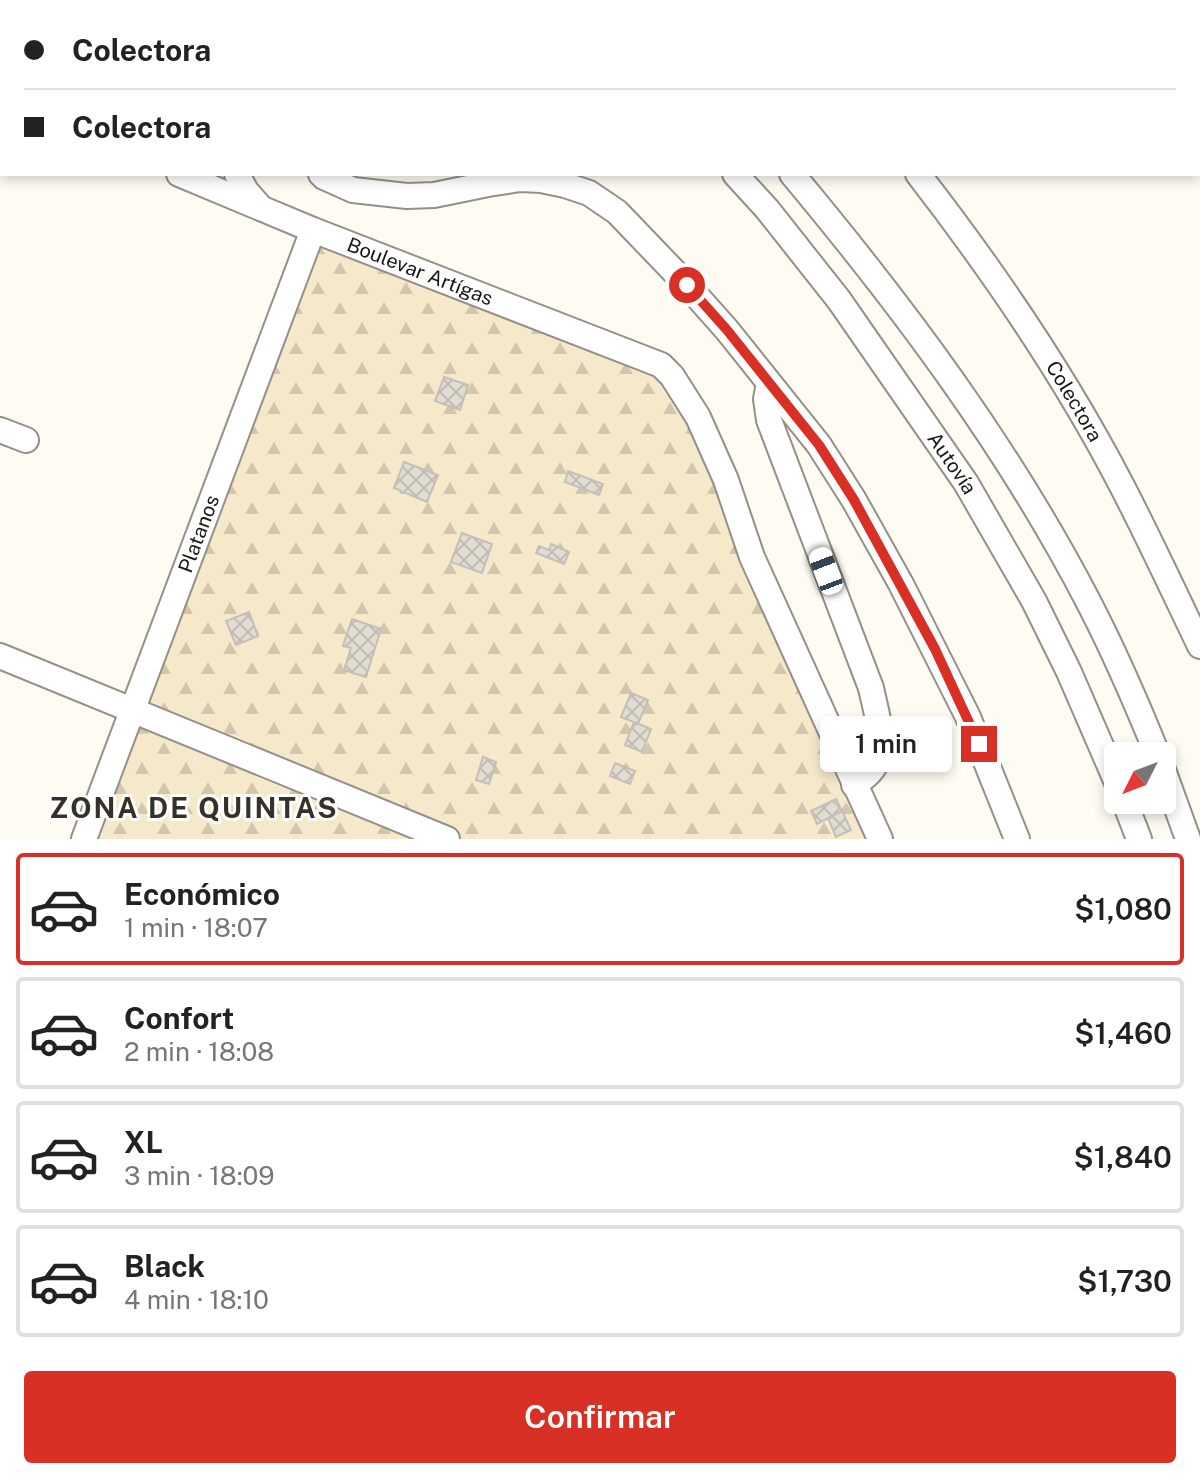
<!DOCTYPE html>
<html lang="es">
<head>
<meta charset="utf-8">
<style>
	:root { --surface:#fff; --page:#f6f6f6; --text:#222; --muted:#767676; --line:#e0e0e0; --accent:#d93025 }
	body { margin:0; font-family:"Public Sans",sans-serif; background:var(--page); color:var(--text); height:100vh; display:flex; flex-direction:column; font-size:30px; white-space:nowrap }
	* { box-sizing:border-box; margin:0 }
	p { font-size:26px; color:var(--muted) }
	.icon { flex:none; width:44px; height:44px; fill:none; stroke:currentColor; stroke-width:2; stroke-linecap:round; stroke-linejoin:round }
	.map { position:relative; height:839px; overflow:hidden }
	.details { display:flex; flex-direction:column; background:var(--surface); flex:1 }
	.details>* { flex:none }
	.guide { position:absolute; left:0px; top:0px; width:1200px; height:176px; box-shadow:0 4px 12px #0003; display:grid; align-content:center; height:176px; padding:0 24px; background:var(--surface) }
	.needle { width:52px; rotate:228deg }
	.buttons { position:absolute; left:1104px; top:742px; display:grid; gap:16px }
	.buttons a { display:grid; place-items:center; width:72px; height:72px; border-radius:8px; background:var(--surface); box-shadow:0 4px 12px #0003; font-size:40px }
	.end { position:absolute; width:36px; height:36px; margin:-18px; border:10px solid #d93025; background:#fff; box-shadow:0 0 0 4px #fff }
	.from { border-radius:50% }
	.bubble { position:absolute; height:56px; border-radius:8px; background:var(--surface); box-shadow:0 4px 12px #0003; font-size:26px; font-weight:600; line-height:56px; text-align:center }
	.car { position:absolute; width:24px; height:48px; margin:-24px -12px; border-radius:10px; box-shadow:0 0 6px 2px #0007; background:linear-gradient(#fff 24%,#345 0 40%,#fff 0 76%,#345 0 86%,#fff 0) }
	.guide b { display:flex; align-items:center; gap:28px; height:76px; font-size:30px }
	.guide b+b { border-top:2px solid var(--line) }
	.guide i { width:20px; height:20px; background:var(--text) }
	ul { padding:14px 0 0; list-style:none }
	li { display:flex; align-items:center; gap:24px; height:112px; margin:0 16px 12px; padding:0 8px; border:4px solid var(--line); border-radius:8px }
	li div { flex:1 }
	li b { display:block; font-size:30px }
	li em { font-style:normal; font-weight:600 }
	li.active { border-color:var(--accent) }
	li>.icon { width:72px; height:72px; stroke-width:1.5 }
	.primary-button { display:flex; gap:16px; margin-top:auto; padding:16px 24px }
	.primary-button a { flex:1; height:92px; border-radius:8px; background:var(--accent); color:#fff; font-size:32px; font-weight:600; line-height:92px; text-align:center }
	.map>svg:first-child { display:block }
	.built { fill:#f6eede }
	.forest { fill:url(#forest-firs) }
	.building { fill:url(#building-cross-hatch); stroke:#c3bfb6; stroke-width:2 }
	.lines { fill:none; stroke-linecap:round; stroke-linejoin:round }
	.minor-casing { stroke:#949087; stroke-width:28 }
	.minor { stroke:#fff; stroke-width:24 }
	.route { stroke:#d93025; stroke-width:10 }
	.labels { text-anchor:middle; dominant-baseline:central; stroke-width:6; stroke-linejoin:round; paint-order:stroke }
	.street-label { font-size:20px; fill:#181714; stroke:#fff }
	.district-label { font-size:28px; font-weight:bold; letter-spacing:2px; fill:#34312a; stroke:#fff }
</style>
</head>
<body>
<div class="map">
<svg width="1200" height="839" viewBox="0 0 1200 839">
	<defs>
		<pattern id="forest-firs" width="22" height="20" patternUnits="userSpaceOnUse" patternTransform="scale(2)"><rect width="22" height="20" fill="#f6e8cb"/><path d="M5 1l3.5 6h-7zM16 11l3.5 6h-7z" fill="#d2c6ad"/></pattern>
		<pattern id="building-cross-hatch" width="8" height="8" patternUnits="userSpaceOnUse" patternTransform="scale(2)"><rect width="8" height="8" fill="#e1ddd3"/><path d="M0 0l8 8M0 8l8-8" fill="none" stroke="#c0bdb4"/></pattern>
	</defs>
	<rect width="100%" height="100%" fill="#fefbf3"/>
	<path class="built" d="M0 0H211V2H2V102L0 101Z"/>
	<path class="forest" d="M313 230 661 365 880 839H84Z"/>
	<path class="building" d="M444 377 468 385 460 410 435 401Z
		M404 462 438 475 427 502 394 488Z
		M568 471 603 484 599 495 565 482Z
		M462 533 492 544 482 573 451 562Z
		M551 544 569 552 564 564 536 553 539 546 549 550Z
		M249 612 258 636 236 645 226 621Z
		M352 619 381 629 366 677 344 670 351 648 343 646Z
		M631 693 648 700 638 724 621 717Z
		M634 722 651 729 642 752 625 745Z
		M483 757 496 762 489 784 476 780Z
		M615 763 635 771 630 784 610 776Z
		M836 799 842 811 817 824 811 811Z
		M842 811 851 830 836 837 828 818Z"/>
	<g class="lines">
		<g class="minor-casing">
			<g id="minor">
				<path d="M211 0V2"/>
				<path d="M307 0V2"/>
				<path d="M413 0 414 2"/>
				<path d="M665 0 666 2"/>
				<path d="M767 0 768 2"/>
				<path d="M642 2V0"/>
				<path d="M0 101 2 102"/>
				<path id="s1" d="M179 174 313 230 661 365 672 376 698 417 726 480 752 557 880 839"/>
				<path d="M237 174 246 191 261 208"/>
				<path d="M321 174 324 177 353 190 407 196 434 195 488 184 520 179 541 180 565 185 589 193 617 212 687 285 727 330 819 445 854 500 901 584 968 717 1017 839"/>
				<path id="s2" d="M735 174 767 209 839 300 966 483 1034 601 1069 672 1118 785"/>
				<path d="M792 174C903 307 1008 447 1088 601 1114 651 1137 704 1158 756"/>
				<path id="s3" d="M918 174C994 272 1065 376 1122 486 1149 538 1174 592 1200 646"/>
				<path d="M769 383 766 399 769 420 871 688C876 713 890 751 870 772 866 777 859 781 854 785"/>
				<path d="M0 430 26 440"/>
				<path d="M0 656 447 839"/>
				<path d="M1162 767 1188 839"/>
				<path d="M1124 800 1139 839"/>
				<path id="s4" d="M84 839 313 230"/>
			</g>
		</g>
		<use href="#minor" class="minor"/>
	</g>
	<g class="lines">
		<path class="route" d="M687 285 727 330 819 445 854 500 935 649 979 744"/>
	</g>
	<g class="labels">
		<g class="street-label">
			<text stroke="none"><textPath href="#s1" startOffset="260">Boulevar Artígas</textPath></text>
			<text stroke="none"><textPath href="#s3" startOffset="276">Colectora</textPath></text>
			<text stroke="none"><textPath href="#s2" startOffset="362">Autovía</textPath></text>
			<text stroke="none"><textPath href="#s4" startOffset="326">Platanos</textPath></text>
		</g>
		<g class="district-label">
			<text x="194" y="807">ZONA DE QUINTAS</text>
		</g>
	</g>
</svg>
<div class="buttons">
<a><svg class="needle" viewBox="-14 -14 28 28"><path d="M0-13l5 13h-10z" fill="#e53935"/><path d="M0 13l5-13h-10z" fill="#767676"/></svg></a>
</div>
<i class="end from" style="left:687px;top:285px"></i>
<i class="end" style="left:979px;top:744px"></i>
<div class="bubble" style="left:820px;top:716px;width:132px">1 min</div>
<i class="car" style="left:826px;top:571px;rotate:339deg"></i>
<div class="guide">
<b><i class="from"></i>Colectora</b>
<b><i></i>Colectora</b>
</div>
</div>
<section class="details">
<ul>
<li class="active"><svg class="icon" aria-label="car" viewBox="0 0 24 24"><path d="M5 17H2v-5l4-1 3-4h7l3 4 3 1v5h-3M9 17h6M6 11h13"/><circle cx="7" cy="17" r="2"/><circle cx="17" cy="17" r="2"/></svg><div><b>Económico</b><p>1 min · 18:07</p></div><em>$1,080</em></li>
<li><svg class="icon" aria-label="car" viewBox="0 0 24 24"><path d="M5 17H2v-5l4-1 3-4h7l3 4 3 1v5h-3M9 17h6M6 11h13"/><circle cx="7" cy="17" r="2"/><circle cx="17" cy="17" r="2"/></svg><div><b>Confort</b><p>2 min · 18:08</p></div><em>$1,460</em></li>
<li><svg class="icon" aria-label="car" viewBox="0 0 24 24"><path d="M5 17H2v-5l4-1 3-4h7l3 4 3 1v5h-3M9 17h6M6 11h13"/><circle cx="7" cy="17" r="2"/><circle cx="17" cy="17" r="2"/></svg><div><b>XL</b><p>3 min · 18:09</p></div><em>$1,840</em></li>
<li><svg class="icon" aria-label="car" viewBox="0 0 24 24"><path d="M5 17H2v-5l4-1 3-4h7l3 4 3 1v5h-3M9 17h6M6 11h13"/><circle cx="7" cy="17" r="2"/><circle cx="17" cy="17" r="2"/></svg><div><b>Black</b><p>4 min · 18:10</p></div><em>$1,730</em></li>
</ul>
<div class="primary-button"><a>Confirmar</a></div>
</section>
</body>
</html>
